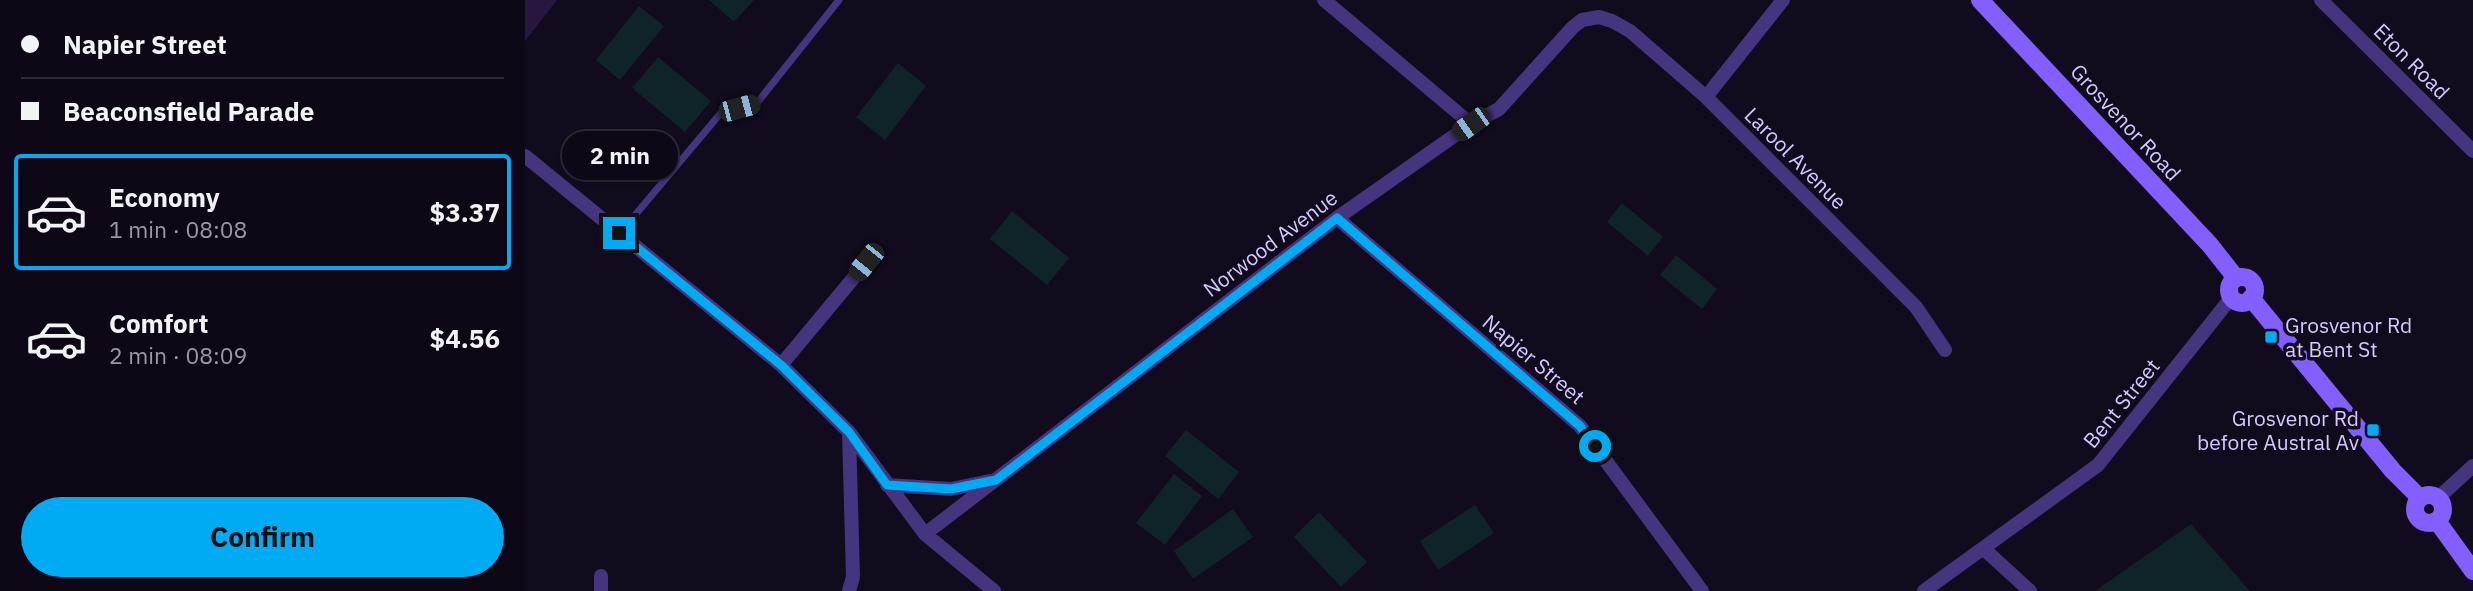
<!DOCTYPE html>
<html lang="en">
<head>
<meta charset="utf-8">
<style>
	:root { --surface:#0e0816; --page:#1c1623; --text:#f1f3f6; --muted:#9b9aa1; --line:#2e2935; --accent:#00abf3 }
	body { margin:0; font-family:"IBM Plex Sans",sans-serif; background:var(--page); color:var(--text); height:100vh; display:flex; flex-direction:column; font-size:26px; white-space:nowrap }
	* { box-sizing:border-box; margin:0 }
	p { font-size:23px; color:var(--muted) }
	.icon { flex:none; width:38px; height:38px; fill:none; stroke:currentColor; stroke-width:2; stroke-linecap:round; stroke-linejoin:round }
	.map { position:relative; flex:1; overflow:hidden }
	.details { display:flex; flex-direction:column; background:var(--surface); width:525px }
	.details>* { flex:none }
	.hud { display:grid; align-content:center; height:154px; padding:0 21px; background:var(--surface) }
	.end { position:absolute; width:32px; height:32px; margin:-16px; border:9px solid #00abf3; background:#111; box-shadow:0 0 0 4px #111 }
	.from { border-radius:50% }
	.bubble { position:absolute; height:49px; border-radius:24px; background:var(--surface); box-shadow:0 2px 5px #0004,0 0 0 2px var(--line); font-size:23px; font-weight:700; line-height:49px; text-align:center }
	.car { position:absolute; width:21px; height:42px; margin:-21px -10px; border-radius:9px; box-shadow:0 0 5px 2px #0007; background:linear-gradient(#222 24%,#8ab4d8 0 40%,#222 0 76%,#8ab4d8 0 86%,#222 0) }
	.hud b { display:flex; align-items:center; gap:24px; height:66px; font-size:26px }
	.hud b+b { border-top:2px solid var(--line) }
	.hud i { width:18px; height:18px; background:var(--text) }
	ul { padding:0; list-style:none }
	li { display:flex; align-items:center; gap:21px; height:116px; margin:0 14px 10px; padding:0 7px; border:4px solid transparent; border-radius:7px }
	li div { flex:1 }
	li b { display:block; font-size:26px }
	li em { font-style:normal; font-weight:700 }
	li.active { border-color:var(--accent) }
	li>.icon { width:63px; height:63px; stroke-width:1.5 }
	.primary-button { display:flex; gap:14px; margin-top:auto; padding:14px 21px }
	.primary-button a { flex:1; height:80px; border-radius:42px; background:var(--accent); color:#111; font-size:28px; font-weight:700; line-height:80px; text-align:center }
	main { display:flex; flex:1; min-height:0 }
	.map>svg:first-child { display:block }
	.green { fill:#0e2428 }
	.building { fill:#271740 }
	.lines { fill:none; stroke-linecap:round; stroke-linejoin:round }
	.lane { stroke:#46347f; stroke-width:7 }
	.street { stroke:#46347f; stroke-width:14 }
	.secondary { stroke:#835fff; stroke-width:18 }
	.route { stroke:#00abf3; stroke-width:9 }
	.poi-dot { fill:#00abf3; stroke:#120b1e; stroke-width:2.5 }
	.labels { text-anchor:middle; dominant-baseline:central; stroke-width:7; stroke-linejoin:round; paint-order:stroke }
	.street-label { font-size:21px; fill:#dac8ff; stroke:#120b1e }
	.poi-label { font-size:21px; fill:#dac8ff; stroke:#120b1e; text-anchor:start }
</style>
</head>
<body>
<main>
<section class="details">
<div class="hud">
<b><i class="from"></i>Napier Street</b>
<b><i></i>Beaconsfield Parade</b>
</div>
<ul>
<li class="active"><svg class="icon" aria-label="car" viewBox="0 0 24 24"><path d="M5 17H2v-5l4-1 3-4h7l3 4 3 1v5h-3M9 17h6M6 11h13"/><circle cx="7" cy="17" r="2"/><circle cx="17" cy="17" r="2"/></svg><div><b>Economy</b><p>1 min · 08:08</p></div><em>$3.37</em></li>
<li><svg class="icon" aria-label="car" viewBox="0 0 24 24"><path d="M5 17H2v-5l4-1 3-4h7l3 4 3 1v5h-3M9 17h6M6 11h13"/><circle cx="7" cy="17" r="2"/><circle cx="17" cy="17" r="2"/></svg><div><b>Comfort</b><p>2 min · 08:09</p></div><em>$4.56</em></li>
</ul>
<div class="primary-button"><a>Confirm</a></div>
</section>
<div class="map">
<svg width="1948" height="591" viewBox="0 0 1948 591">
	<rect width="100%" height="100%" fill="#120b1e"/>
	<path class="green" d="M184 0H229L209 22Z
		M114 6 139 26 95 80 71 60Z
		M133 57 186 101 160 132 107 88Z
		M373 63 401 86 360 140 331 117Z
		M1097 203 1138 237 1123 256 1082 222Z
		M487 211 544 258 522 285 465 239Z
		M1151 255 1192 289 1177 309 1135 275Z
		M661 430 714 472 693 499 640 456Z
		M649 474 677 496 640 545 611 523Z
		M950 505 969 533 913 570 895 541Z
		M708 509 728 537 668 579 649 551Z
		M794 512 842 562 816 587 769 537Z
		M1666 524 1725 591H1570Z"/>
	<path class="building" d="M0 0H32L0 41Z"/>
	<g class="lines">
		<path class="lane" d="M95 233 195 114 232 103 314 0"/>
		<path class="street" d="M799 0 946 124
			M1796 0 1948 151
			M1181 97 1258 0
			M0 156 256 365 324 432 400 534 469 591
			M812 218 1055 426 1177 591
			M256 365 341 263
			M362 485 426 489 465 481
			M1913 498 1948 466
			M400 534 812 218 946 124 974 109 1048 27 1057 20 1074 17 1087 21 1105 31 1181 97 1391 307 1420 350
			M1459 549 1505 591
			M76 591V576
			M324 591 328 577 324 432
			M1399 591 1573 465 1706 298"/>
		<path class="secondary" d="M1455 0 1685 245 1711 278
			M1704 290a13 13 0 1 1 26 0a13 13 0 1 1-26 0Z
			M1726 298 1868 471 1895 498
			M1890 509a14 14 0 1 1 28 0a14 14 0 1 1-28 0Z
			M1912 521 1948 571"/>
	</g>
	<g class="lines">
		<path class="route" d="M94 233 256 365 324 432 362 485 426 489 471 480 812 218 1055 426 1070 446"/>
	</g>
	<g class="poi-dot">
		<rect x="1739" y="330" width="14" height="14" rx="3.5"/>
		<rect x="1841" y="423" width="14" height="14" rx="3.5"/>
	</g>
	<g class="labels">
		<g class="street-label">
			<text transform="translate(1887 61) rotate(45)">Eton Road</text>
			<text transform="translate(1601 122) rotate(47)">Grosvenor Road</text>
			<text transform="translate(1271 158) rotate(45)">Larool Avenue</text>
			<text transform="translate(745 243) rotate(-37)">Norwood Avenue</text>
			<text transform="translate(1009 359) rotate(40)">Napier Street</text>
			<text transform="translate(1596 403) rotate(-51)">Bent Street</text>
		</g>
		<g class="poi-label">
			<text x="1760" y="325">Grosvenor Rd<tspan x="1760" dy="24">at Bent St</tspan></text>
			<text x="1834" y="418" text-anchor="end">Grosvenor Rd<tspan x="1834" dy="24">before Austral Av</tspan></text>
		</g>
	</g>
</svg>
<i class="end from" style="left:1070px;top:446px"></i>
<i class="end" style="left:94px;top:233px"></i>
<div class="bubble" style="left:37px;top:131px;width:116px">2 min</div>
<i class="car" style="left:214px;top:108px;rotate:75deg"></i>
<i class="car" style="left:946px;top:124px;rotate:235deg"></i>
<i class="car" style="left:341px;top:262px;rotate:219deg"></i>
</div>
</main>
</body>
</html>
